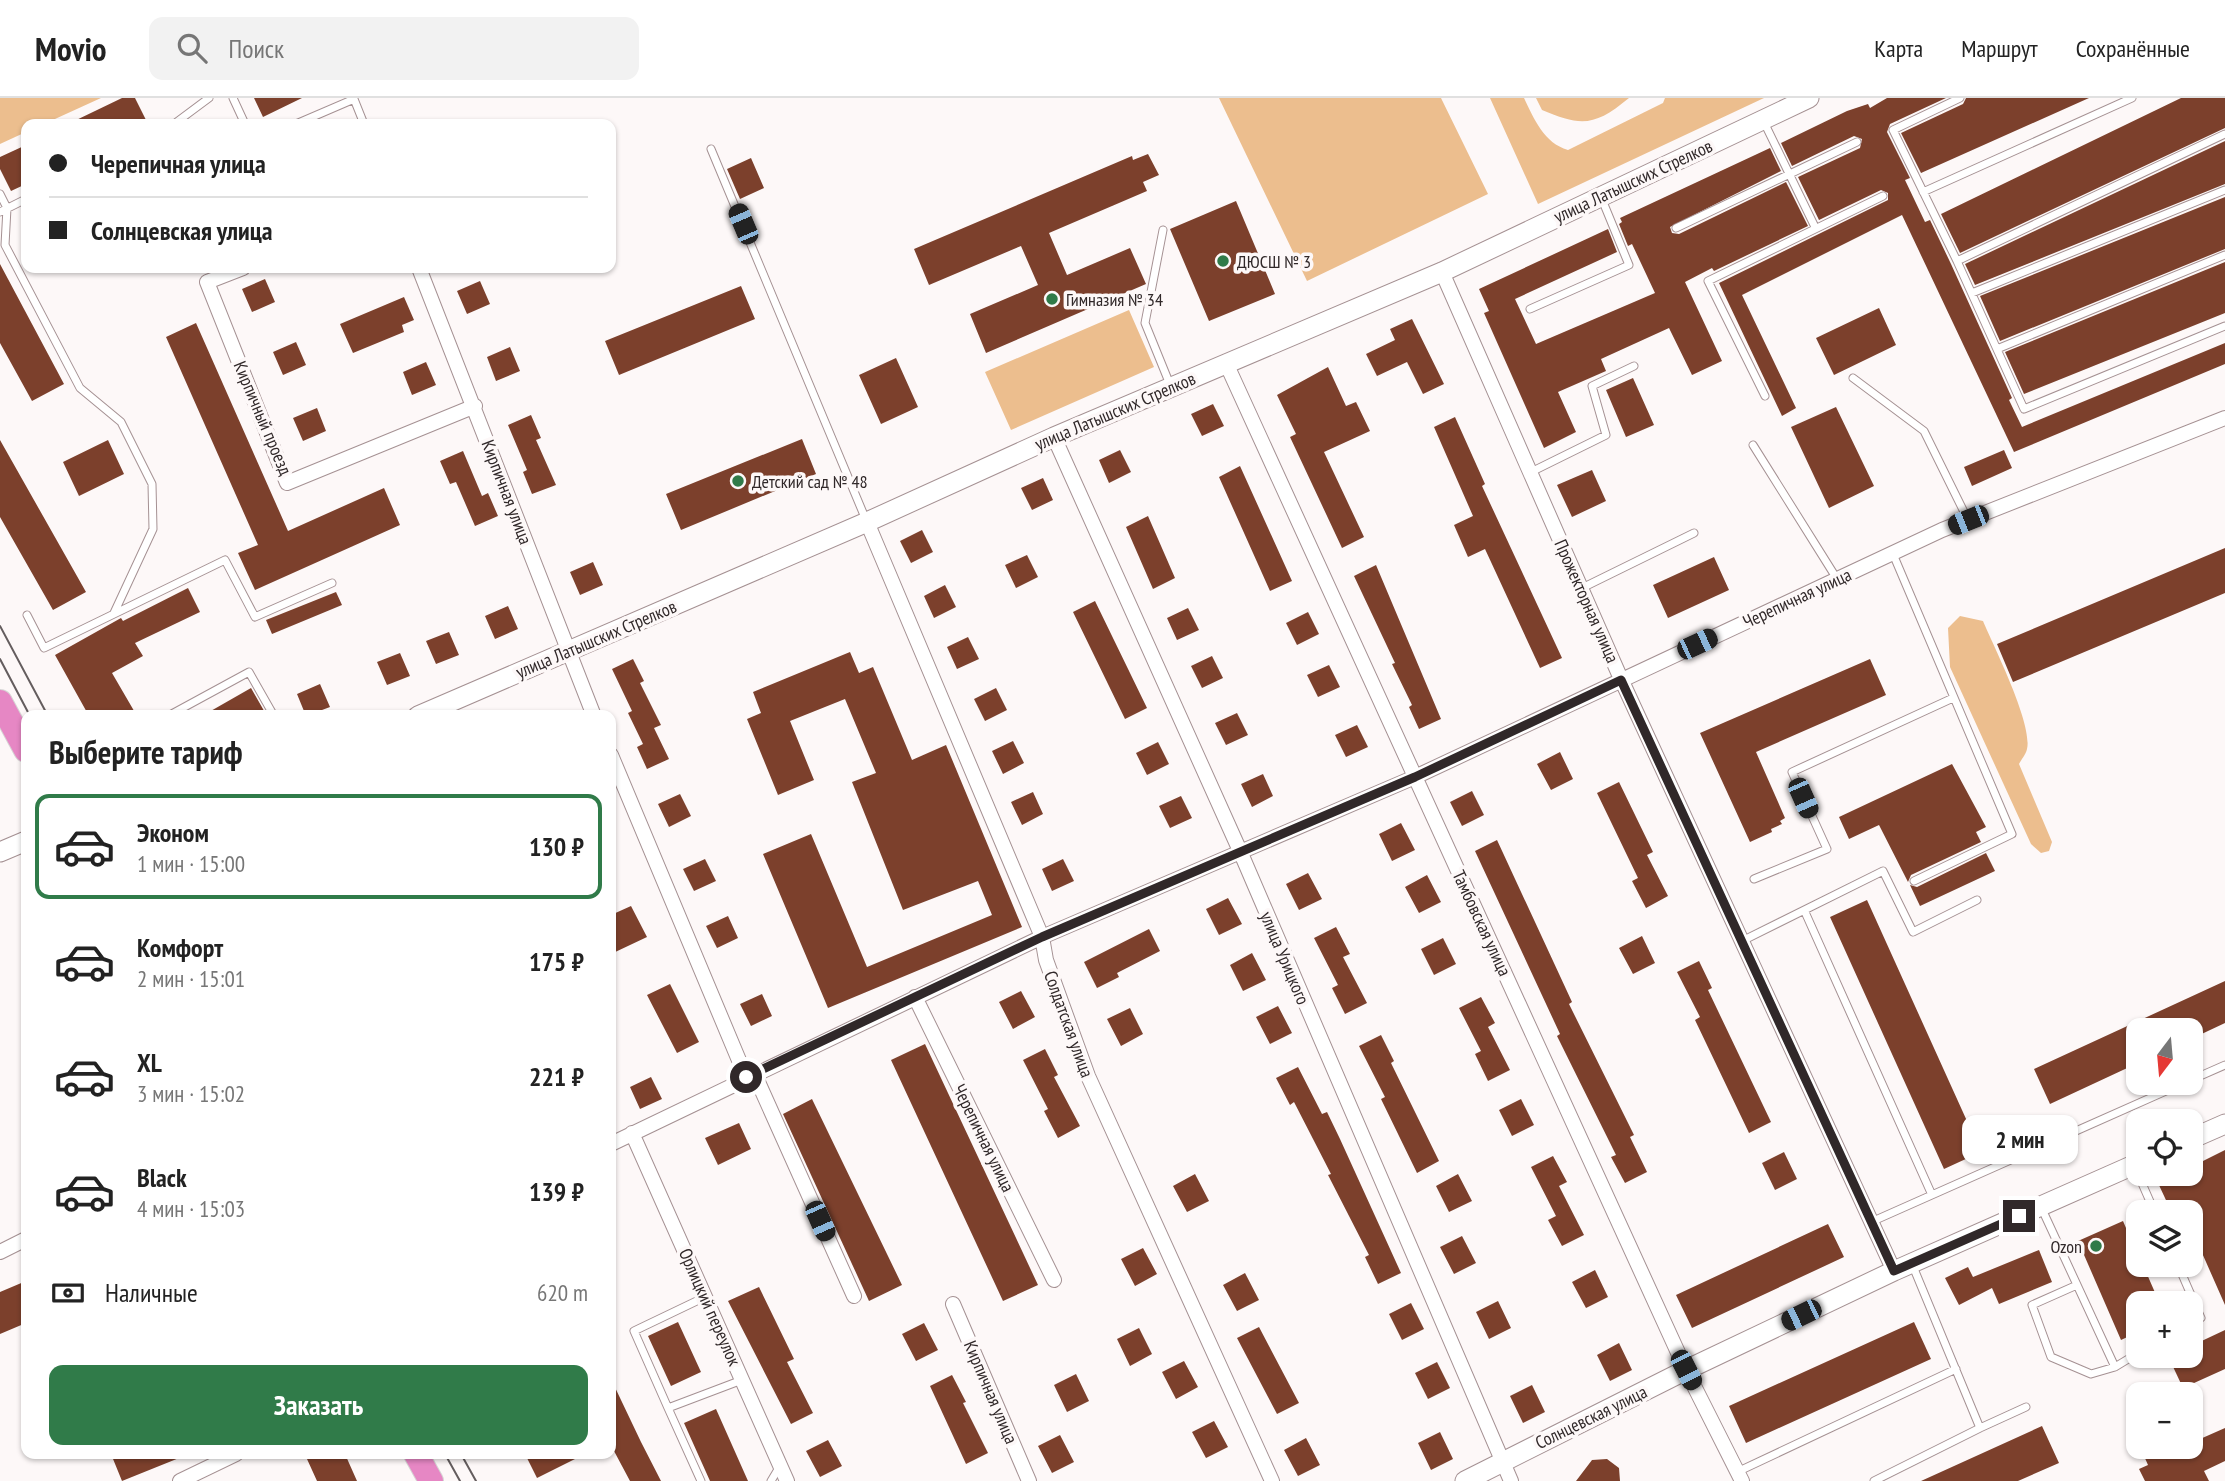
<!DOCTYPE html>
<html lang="ru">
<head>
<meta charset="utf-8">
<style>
	:root { --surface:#fff; --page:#f2f2f2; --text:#222; --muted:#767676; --line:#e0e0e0; --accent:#307b49 }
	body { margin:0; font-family:"PT Sans Narrow",sans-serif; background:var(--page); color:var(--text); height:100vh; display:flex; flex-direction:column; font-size:26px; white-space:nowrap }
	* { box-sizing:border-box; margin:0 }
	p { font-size:23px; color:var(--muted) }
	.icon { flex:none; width:38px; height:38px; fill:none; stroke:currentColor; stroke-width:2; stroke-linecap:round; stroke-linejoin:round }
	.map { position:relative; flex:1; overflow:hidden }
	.drawer { position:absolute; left:21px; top:612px; width:595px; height:749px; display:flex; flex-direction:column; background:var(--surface); border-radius:14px; box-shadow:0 2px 5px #0004 }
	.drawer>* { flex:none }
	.guide { position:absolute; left:21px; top:21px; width:595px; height:154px; border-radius:14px; box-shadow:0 2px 5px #0004; display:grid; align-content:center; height:154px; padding:0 28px; background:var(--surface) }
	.needle { width:46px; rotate:196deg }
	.tools { position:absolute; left:2126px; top:920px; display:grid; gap:14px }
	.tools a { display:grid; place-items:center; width:77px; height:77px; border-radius:14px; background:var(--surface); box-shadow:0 2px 5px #0004; font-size:35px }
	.end { position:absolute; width:32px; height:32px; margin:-16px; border:9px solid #302829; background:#fff; box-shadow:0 0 0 4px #fff }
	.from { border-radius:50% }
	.bubble { position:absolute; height:49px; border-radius:14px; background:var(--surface); box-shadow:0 2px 5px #0004; font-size:23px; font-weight:700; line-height:49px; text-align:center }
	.car { position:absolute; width:21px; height:42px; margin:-21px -10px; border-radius:9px; box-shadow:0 0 5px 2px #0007; background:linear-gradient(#222 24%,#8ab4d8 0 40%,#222 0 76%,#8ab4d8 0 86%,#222 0) }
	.guide b { display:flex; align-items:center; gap:24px; height:66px; font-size:26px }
	.guide b+b { border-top:2px solid var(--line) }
	.guide i { width:18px; height:18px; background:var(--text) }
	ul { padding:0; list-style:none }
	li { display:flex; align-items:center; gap:21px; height:105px; margin:0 14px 10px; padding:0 14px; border:4px solid transparent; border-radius:14px }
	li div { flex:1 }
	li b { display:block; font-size:26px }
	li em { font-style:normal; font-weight:700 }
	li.on { border-color:var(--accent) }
	li>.icon { width:63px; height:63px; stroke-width:1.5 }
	h2 { padding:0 28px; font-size:32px; line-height:84px }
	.pay { display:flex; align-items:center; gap:18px; height:77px; padding:0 28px; font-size:26px }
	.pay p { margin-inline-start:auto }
	.cta { display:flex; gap:14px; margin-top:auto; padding:14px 28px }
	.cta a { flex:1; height:80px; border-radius:14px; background:var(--accent); color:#fff; font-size:28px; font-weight:700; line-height:80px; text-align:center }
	header { display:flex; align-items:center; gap:42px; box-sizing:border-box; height:98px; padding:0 35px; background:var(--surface); border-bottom:2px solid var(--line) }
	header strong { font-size:33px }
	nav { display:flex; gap:38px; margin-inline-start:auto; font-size:24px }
	.search { width:490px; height:63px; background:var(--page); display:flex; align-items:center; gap:18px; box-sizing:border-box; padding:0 24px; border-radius:14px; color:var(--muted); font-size:26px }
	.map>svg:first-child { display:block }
	.green { fill:#ecbe8e }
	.building { fill:#7c402c }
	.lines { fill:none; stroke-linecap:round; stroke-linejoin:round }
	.service-casing { stroke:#a59193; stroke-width:9 }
	.minor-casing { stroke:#a59193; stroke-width:16 }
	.tertiary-casing { stroke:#a59193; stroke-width:21 }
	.trunk-casing { stroke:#d6d4d4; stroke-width:26 }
	.service { stroke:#fff; stroke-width:7 }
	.minor { stroke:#fff; stroke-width:14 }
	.tertiary { stroke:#fff; stroke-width:19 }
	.trunk { stroke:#e687c4; stroke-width:24 }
	.tram { stroke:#645d5e; stroke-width:2 }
	.route { stroke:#302829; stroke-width:9 }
	.poi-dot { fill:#307b49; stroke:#fdf8f8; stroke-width:2.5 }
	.labels { text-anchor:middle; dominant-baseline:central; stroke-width:7; stroke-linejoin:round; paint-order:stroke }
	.street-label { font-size:18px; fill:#302829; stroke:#fdf8f8 }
	.poi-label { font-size:18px; fill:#302829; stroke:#fdf8f8; text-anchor:start }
</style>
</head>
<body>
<header>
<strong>Movio</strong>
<div class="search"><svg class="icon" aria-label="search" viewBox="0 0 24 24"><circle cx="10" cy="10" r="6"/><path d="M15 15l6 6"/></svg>Поиск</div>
<nav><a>Карта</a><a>Маршрут</a><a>Сохранённые</a></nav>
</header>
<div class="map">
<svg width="2225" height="1383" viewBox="0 0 2225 1383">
	<rect width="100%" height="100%" fill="#fdf8f8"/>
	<path class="green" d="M0 0H101L44 26H26V34L0 46Z
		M1219 0H1441L1488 96 1307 183Z
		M1490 0H1524C1534 21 1544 45 1568 52L1663 5 1665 0H1764L1538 106Z
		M1536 0H1629C1595 28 1582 29 1542 12Z
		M1129 212 1154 269 1011 332 985 274Z
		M1960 518 1983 523C1994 549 2033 626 2027 651 2026 656 2021 662 2019 666L2052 744 2049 753 2041 755 2031 746 1950 569 1948 530Z"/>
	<path class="building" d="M122 0H135L148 26H68Z
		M254 0H302L263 19Z
		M1887 0H1946L1890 26 1887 34 1910 80 1905 82 1925 124 1930 122 1951 166 2012 300 2009 302 2022 329 2225 245V266L2014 354 1902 117 1742 197 1796 310 1782 318 1719 185 1888 102V95L1881 92 1819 122 1798 79 1860 50 1862 41 1854 38 1792 68 1781 45 1847 13 1868 6 1870 10Z
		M1966 0H2089L1921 75 1901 35 1963 6Z
		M2181 0H2225V30L1960 155 1941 116Z
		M2225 43V86L1975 187 1965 166Z
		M26 47V86L11 93 0 71V59Z
		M1770 50 1781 73 1670 129 1672 135 1679 136 1786 84 1808 128 1714 173 1712 170 1685 184 1722 263 1692 277 1669 230 1601 261 1606 273 1558 294 1576 334 1544 350 1484 215 1489 213 1479 191 1608 131 1617 154 1515 201 1536 246 1655 195 1632 146 1628 148 1619 126 1622 124 1620 120Z
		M1148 56 1159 77 1143 84 1147 93 1049 135 1067 177 1130 150 1146 186 986 255 970 216 1038 187 1021 148 929 187 914 151 1132 58 1133 62Z
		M751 60 764 90 740 101 727 71Z
		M2225 99V151L2000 243 1980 198Z
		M1236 103 1275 196 1209 223 1170 131Z
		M2225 164V215L2024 296 2005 254Z
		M0 166 64 286 32 303 0 245Z
		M265 181 275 204 252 214 242 191Z
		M480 183 490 206 467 216 457 193Z
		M741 188 755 221 619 277 605 243Z
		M404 199 414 222 402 227 404 234 353 255 340 226Z
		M1879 210 1896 247 1834 277 1816 240Z
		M1412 221 1444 286 1423 296 1407 264 1377 278 1366 256 1395 242 1390 231Z
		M196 225 288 433 384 390 400 427 255 492 238 455 258 447 166 239Z
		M296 244 306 267 283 277 273 254Z
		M510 249 520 273 496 283 487 259Z
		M896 260 918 309 881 326 859 277Z
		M426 264 436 287 412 297 403 274Z
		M1328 269 1346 308 1356 304 1370 333 1324 354 1364 439 1342 450 1290 339 1296 336 1277 297Z
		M1633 280 1654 327 1626 339 1606 292Z
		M1213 306 1224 328 1202 338 1191 316Z
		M1836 309 1874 388 1829 410 1791 329Z
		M317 310 326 333 303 343 293 320Z
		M531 317 541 340 536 342 556 387 532 396 523 374 527 372 508 327Z
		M1455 319 1485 386 1482 388 1562 560 1540 570 1485 451 1468 459 1454 427 1473 418 1434 329Z
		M802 341 816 376 681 432 666 396Z
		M0 342 86 494 53 512 0 419Z
		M108 342 124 376 79 398 63 364Z
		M1120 352 1131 374 1109 385 1099 362Z
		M2004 352 2012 370 1972 388 1964 369Z
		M463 353 482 398 488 395 498 418 475 428 456 384 450 386 440 363Z
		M1240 368 1292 483 1270 493 1219 379Z
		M1592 372 1606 403 1572 419 1557 387Z
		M1043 380 1053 402 1032 412 1021 390Z
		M1148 418 1175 480 1153 491 1126 429Z
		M922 432 933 454 911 465 900 443Z
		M2225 450V495L2013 584 1997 546Z
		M1027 457 1038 479 1016 490 1005 467Z
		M1714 459 1729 492 1668 520 1653 487Z
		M593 464 603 487 580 497 570 474Z
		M1376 467 1441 621 1419 631 1409 609 1412 607 1392 566 1395 565 1354 478Z
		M945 487 956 509 934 520 924 498Z
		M188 490 200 514 135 545 143 558 112 575 137 618H89L55 557 121 520 123 523Z
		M336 494 342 507 272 536 266 522Z
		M1095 503 1147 610 1125 621 1073 514Z
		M508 508 518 531 495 541 485 518Z
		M1188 510 1199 532 1177 542 1167 520Z
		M1308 514 1319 536 1297 547 1286 525Z
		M449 534 459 557 436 566 426 543Z
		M968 539 979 561 957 571 947 549Z
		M850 554 859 575 873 569 912 662 946 647 1022 829 828 910 763 756 811 736 867 869 992 817 978 783 903 812 852 684 876 675 845 601 790 623 814 682 778 697 747 621 761 615 753 594Z
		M400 555 410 578 387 587 377 564Z
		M1212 558 1223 580 1202 590 1191 568Z
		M633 561 644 583 640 585 661 627 654 630 669 661 647 671 637 649 643 646 628 615 632 613 612 571Z
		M1870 561 1886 597 1756 654 1785 720 1780 723 1782 726 1771 731 1772 734 1750 744 1700 635Z
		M1329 567 1340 589 1318 599 1307 577Z
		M320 586 330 609 306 618 297 596Z
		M251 590 267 618H202Z
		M996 590 1007 612 985 623 974 601Z
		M1237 615 1248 637 1226 647 1215 625Z
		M1357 627 1368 649 1346 659 1335 637Z
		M1013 643 1024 665 1003 676 992 653Z
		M1158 644 1169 666 1147 677 1136 655Z
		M1560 654 1573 681 1551 692 1537 666Z
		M1952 666 1986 729 1976 734 1981 744 1911 777 1908 784 1879 727 1849 741 1839 719Z
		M1263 676 1273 698 1252 709 1241 686Z
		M1619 684 1653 754 1647 757 1668 798 1646 810 1632 783 1638 780 1597 695Z
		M1472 693 1484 717 1462 728 1450 704Z
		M1033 694 1043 716 1022 727 1011 704Z
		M680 696 691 718 669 729 658 706Z
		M1181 698 1192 720 1170 730 1159 708Z
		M1401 725 1415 752 1392 763 1379 736Z
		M1497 742 1572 904 1569 906 1634 1037 1630 1039 1647 1074 1625 1085 1611 1059 1616 1057 1557 938 1560 936 1475 753Z
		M1986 755 1995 773 1920 808 1910 787 1917 789Z
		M705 761 716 783 694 793 683 771Z
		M1063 761 1074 783 1052 793 1042 771Z
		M1308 775 1322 801 1299 812 1286 786Z
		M1427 777 1441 804 1419 815 1405 789Z
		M1228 800 1242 826 1219 837 1206 811Z
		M1867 802 1981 1054 1944 1071 1830 819Z
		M631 808 647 839 611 856V817Z
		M728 818 738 840 717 850 706 828Z
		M1336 829 1350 856 1343 859 1367 905 1345 916 1332 890 1338 887 1314 840Z
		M1149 831 1160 853 1117 875 1119 879 1097 890 1084 864Z
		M1642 838 1655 865 1633 876 1619 850Z
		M1443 840 1456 866 1434 877 1421 851Z
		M1252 855 1266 882 1243 893 1230 867Z
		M1699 863 1712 890 1708 892 1771 1024 1749 1035 1695 922 1700 919 1677 874Z
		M2225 883V925L2191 941V933H2138V965L2050 1006 2034 971Z
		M670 886 699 944 677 955 647 897Z
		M1021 893 1035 919 1013 931 999 904Z
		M762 896 772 918 751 928 740 906Z
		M1481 899 1495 925 1488 929 1510 972 1488 983 1475 956 1481 953 1459 910Z
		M1278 908 1292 935 1270 946 1256 919Z
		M1130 910 1143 936 1121 948 1107 921Z
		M1381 937 1394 963 1391 965 1439 1063 1417 1075 1381 1001 1385 999 1359 948Z
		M925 946 1038 1187 1003 1203 891 962Z
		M1045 951 1058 977 1054 979 1080 1028 1058 1040 1044 1013 1048 1011 1023 962Z
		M1298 969 1322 1016 1327 1014 1340 1041 1401 1175 1378 1186 1365 1159 1369 1157 1328 1077 1331 1076 1294 1004 1290 1007 1276 980Z
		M651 979 662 1001 640 1011 630 989Z
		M812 1001 902 1187 869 1203 783 1016Z
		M1521 1001 1534 1027 1512 1038 1499 1012Z
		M739 1025 751 1051 718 1067 705 1040Z
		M2225 1052V1207L2191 1130V1115H2172L2158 1085 2175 1076H2191V1069Z
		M1784 1054 1797 1081 1775 1092 1762 1065Z
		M1553 1058 1567 1084 1559 1088 1584 1137 1562 1148 1548 1122 1556 1118 1531 1069Z
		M1195 1076 1209 1103 1187 1114 1173 1088Z
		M1458 1076 1472 1103 1449 1114 1436 1088Z
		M2123 1123 2138 1158V1167H2143L2160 1206H2138V1234L2121 1242 2078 1143Z
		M1828 1126 1844 1159 1692 1230 1676 1197Z
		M1462 1138 1476 1165 1454 1176 1440 1149Z
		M1143 1150 1157 1176 1135 1188 1121 1161Z
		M2039 1152 2052 1184 1999 1206 1992 1190 1959 1207 1945 1180 1968 1169 1973 1179Z
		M1595 1172 1608 1199 1586 1210 1572 1184Z
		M1245 1175 1259 1202 1237 1213 1223 1187Z
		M26 1183V1225L0 1236V1194Z
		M759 1189 794 1261 787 1264 813 1315 791 1326 728 1203Z
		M1498 1203 1511 1230 1489 1241 1476 1214Z
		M1411 1205 1424 1231 1402 1242 1389 1216Z
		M678 1224 701 1274 671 1288 648 1238Z
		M1914 1224 1931 1261 1746 1345 1729 1308Z
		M924 1225 938 1252 916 1263 902 1236Z
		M1259 1229 1299 1305 1277 1316 1237 1240Z
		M1139 1230 1152 1256 1130 1268 1117 1241Z
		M2225 1232V1271L2183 1290 2168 1258H2191V1248Z
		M1619 1245 1632 1272 1610 1283 1597 1257Z
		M1184 1263 1198 1289 1176 1301 1162 1274Z
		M1437 1264 1450 1290 1428 1301 1415 1275Z
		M1076 1276 1089 1303 1067 1314 1054 1287Z
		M952 1277 966 1304 963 1305 988 1355 966 1366 930 1288Z
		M611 1281 641 1344 661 1383H630L614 1353 611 1341Z
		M1532 1287 1545 1314 1523 1325 1510 1298Z
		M716 1311 748 1383H710L684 1325Z
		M1214 1323 1228 1349 1206 1360 1192 1334Z
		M2042 1328 2059 1365 2018 1383H1921Z
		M2225 1330V1363L2204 1373 2209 1383H2145L2139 1371 2148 1367 2140 1349H2191V1345Z
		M1440 1334 1453 1361 1431 1372 1418 1345Z
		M1060 1337 1074 1364 1052 1375 1038 1348Z
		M1306 1340 1320 1367 1298 1378 1284 1352Z
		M828 1342 842 1368 820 1379 806 1353Z
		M111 1356H189L122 1383Z
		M317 1356H345L357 1383H317L307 1361Z
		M525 1356H585L537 1380Z
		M1607 1361 1619 1370 1620 1383H1576L1592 1362Z"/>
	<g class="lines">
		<g class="service-casing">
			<path id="service" d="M233 0 245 26
				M1960 0 1893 32 1957 163 2225 36
				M1763 22 1815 129
				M174 26 209 0
				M296 26 354 1 364 26
				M711 51 866 422
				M1923 94 2132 0
				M0 96 7 110 5 147 80 290 121 324 152 386 153 431 114 515
				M0 114 26 101
				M1676 130 1857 44
				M1163 132 1145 225 1171 289
				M1957 163 2024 311 2225 228
				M1972 195 2225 92
				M1530 211 1629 167 1601 99
				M1997 251 2225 157
				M1853 280 1924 333 1968 422
				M1765 298 1708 183 1883 98
				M1753 347 1837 481
				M1531 374 1606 337 1592 288 1634 268
				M1893 456 2012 736 1914 783
				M1582 490 1694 435
				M27 517 44 550 225 462 255 519 332 485
				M168 618 249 574 274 618
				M1754 781 1827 751 1792 674 1953 600
				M1805 814 1932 1097
				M1742 843 1883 773 1913 834 1977 802
				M2191 982 2225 967
				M2134 1067 2155 1115
				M2041 1109 2115 1269 2138 1255
				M1871 1124 2184 985
				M2178 1167 2201 1220 2191 1226
				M2077 1187 2032 1207 2051 1259 2091 1276 2115 1269
				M668 1310 634 1233 705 1199
				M1980 1330 2026 1309
				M1737 1374 1956 1271
				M701 1383 668 1310 742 1282
				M771 1383 780 1368
				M1874 1383 1980 1330 1912 1166"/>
		</g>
		<g class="minor-casing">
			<path id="minor" d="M243 170 207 184 287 385 475 308
				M419 170 594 618
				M1442 174 1621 581 1894 1173
				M1226 265 1686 1272 1742 1383
				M1054 339 1240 753 1511 1383
				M867 424 1042 839 1046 862 1088 978 1272 1383
				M611 657 746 979
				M915 899 1054 1182
				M754 975 854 1198
				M632 1035 787 1383
				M611 1046 1042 839 1415 679 1942 432 2225 320
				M0 1154 26 1141
				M953 1206 1029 1383
				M180 1383 236 1356"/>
		</g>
		<g class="tertiary-casing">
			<path id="tertiary" d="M418 618 867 424 1054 339 1442 174 1809 0
				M0 754 26 743
				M2191 1041 2225 1026
				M1465 1383 1686 1272 1894 1173 2138 1065"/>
		</g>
		<g class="trunk-casing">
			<path id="trunk" d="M0 604 26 652
				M416 1356 431 1383"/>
		</g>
		<use href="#service" class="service"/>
		<use href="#minor" class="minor"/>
		<use href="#tertiary" class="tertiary"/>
		<use href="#trunk" class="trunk"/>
		<path class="tram" d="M0 528 48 618
			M0 561 30 618
			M445 1356 460 1383
			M461 1356 476 1383"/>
	</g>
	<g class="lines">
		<path class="route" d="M746 979 1042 839 1415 679 1621 582 1894 1173 2019 1118"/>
	</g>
	<g class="poi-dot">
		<circle cx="1223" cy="163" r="7"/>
		<circle cx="1052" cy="201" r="7"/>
		<circle cx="738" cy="383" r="7"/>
		<circle cx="2096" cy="1148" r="7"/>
	</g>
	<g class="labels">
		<g class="street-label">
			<text transform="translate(1633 83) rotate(-25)">улица Латышских Стрелков</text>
			<text transform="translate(1115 313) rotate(-23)">улица Латышских Стрелков</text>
			<text transform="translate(263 320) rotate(67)">Кирпичный проезд</text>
			<text transform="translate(507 394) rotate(69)">Кирпичная улица</text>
			<text transform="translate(1797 500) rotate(-25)">Черепичная улица</text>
			<text transform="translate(1587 503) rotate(66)">Прожекторная улица</text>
			<text transform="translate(596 541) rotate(-23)">улица Латышских Стрелков</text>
			<text transform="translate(1482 825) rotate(65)">Тамбовская улица</text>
			<text transform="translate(1285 860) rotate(67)">улица Урицкого</text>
			<text transform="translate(1069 926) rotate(70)">Солдатская улица</text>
			<text transform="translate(984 1040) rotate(64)">Черепичная улица</text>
			<text transform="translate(710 1209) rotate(66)">Орлицкий переулок</text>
			<text transform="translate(991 1294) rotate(67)">Кирпичная улица</text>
			<text transform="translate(1591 1319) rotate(-26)">Солнцевская улица</text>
		</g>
		<g class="poi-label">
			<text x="1237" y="163">ДЮСШ № 3</text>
			<text x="1066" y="201">Гимназия № 34</text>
			<text x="752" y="383">Детский сад № 48</text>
			<text x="2082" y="1148" text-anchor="end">Ozon</text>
		</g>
	</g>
</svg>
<div class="tools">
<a><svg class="needle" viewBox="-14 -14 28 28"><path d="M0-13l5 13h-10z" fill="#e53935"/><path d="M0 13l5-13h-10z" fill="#767676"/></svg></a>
<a><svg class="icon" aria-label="locate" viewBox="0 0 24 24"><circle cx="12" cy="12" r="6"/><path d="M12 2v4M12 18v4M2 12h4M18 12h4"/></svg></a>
<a><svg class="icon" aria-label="layers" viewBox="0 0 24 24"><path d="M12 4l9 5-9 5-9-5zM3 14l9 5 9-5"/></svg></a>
<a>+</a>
<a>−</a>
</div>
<i class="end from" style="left:746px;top:979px"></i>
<i class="end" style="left:2019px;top:1118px"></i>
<div class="bubble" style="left:1962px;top:1017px;width:116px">2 мин</div>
<i class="car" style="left:743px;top:126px;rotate:337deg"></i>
<i class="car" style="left:1968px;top:422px;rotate:248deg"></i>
<i class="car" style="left:1697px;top:546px;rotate:65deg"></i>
<i class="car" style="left:1803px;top:700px;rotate:156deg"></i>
<i class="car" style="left:820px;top:1123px;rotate:156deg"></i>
<i class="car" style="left:1801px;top:1217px;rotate:244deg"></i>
<i class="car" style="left:1686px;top:1272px;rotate:153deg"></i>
<div class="guide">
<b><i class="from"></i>Черепичная улица</b>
<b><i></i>Солнцевская улица</b>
</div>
<section class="drawer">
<h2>Выберите тариф</h2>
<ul>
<li class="on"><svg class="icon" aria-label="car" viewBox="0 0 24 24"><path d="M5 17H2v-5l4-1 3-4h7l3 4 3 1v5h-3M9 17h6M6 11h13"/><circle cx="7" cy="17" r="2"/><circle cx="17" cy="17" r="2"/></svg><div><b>Эконом</b><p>1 мин · 15:00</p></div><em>130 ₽</em></li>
<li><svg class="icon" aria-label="car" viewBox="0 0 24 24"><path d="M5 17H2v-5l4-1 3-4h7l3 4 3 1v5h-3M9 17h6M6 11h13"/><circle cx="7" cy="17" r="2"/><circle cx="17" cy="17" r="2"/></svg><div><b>Комфорт</b><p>2 мин · 15:01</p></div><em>175 ₽</em></li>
<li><svg class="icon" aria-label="car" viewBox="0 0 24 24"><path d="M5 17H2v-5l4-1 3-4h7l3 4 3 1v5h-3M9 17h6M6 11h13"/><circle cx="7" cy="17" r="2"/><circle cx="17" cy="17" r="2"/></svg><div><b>XL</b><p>3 мин · 15:02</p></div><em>221 ₽</em></li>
<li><svg class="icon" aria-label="car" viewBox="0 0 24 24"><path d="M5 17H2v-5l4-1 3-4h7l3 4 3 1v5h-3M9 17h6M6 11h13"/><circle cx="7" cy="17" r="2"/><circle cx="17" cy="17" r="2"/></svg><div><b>Black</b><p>4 мин · 15:03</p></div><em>139 ₽</em></li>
</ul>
<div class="pay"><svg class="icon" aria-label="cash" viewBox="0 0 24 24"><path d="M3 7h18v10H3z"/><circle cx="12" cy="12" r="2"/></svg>Наличные<p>620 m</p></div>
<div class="cta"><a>Заказать</a></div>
</section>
</div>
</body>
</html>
